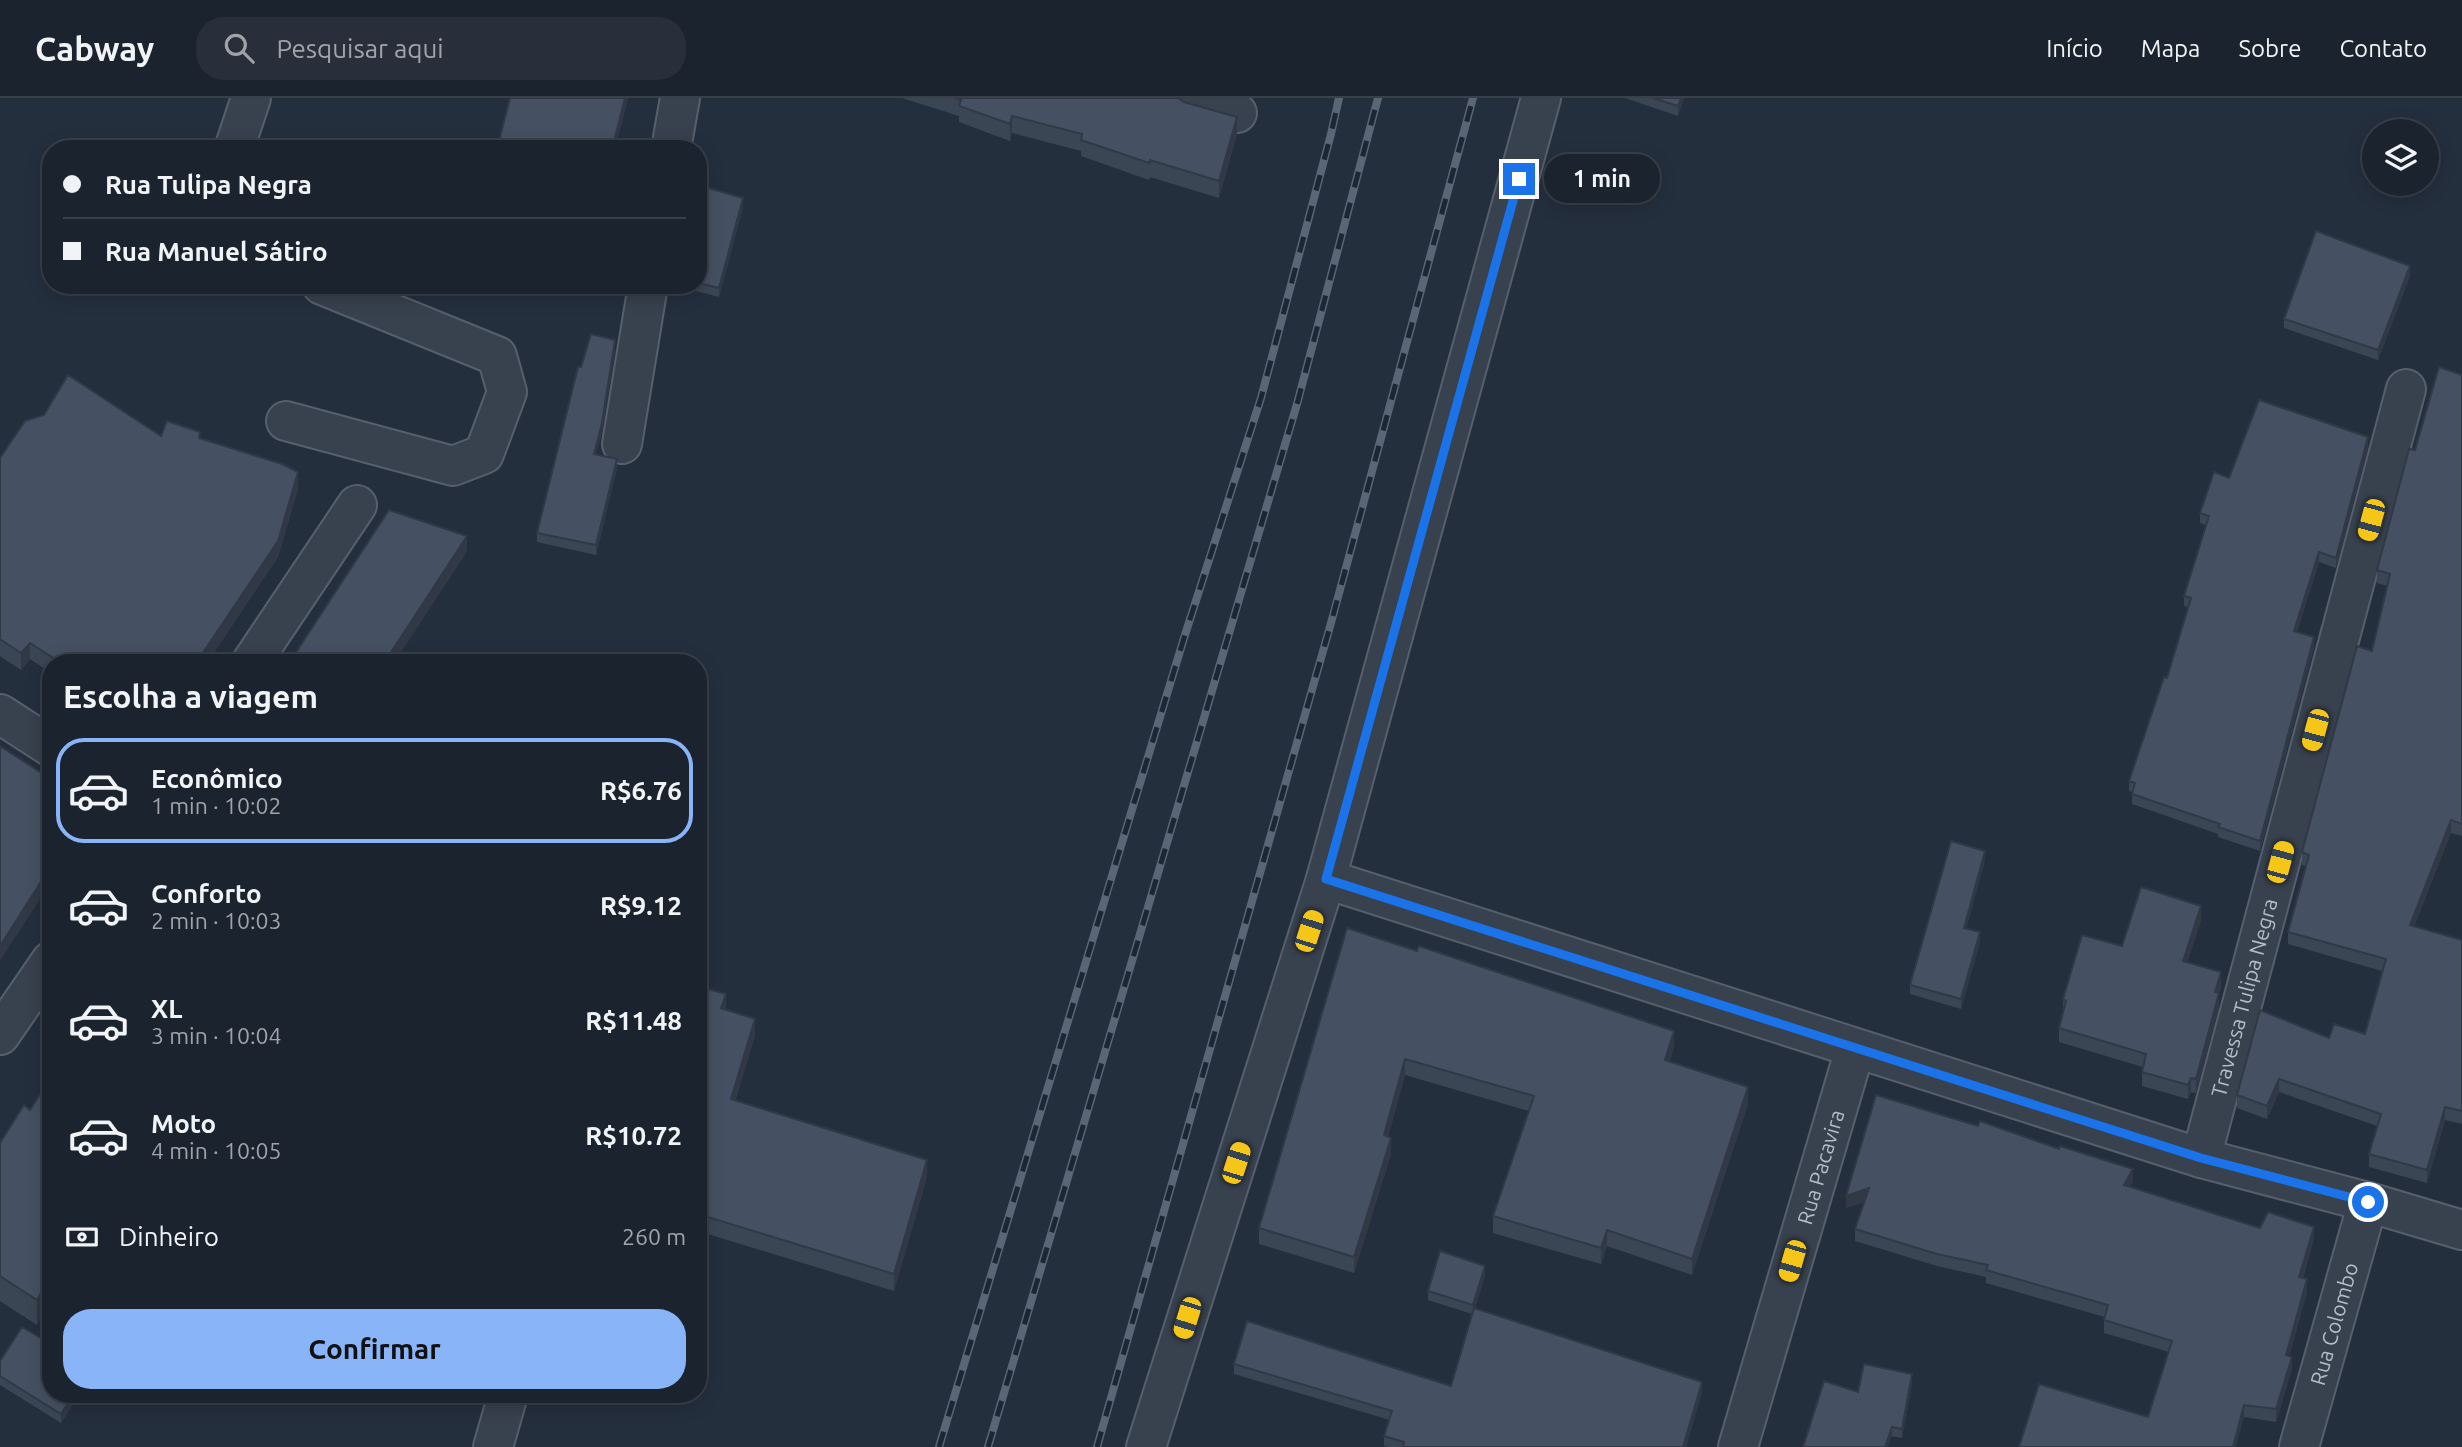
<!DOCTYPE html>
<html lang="pt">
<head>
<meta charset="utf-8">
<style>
	:root { --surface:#1b232e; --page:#282f3a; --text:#f1f3f6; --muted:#a0a4aa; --line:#39404a; --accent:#8ab4f8 }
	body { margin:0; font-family:Ubuntu,sans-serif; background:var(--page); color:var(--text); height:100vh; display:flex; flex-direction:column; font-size:26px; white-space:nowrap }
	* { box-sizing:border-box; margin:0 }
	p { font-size:23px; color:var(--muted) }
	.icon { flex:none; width:38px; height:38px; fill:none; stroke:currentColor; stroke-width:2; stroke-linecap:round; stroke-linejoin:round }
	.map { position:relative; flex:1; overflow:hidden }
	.drawer { position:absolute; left:42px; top:556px; width:665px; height:749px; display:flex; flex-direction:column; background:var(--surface); border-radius:28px; box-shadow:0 4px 18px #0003,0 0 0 2px var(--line) }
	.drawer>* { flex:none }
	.hud { position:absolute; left:42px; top:42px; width:665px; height:154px; border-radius:28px; box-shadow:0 4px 18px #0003,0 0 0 2px var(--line); display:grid; align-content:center; height:154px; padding:0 21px; background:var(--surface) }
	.tools { position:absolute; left:2362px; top:21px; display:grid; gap:14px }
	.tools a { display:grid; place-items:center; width:77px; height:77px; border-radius:50%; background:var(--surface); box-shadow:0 4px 18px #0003,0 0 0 2px var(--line); font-size:35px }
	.end { position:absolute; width:32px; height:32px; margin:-16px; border:9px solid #1a73e8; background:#fff; box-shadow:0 0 0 4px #fff }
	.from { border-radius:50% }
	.bubble { position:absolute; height:49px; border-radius:24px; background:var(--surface); box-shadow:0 4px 18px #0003,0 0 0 2px var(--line); font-size:23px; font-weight:700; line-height:49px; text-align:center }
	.car { position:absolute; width:21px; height:42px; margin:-21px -10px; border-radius:9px; box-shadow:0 0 5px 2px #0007; background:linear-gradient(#f5c518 24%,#345 0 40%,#f5c518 0 76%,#345 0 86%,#f5c518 0) }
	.hud b { display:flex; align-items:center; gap:24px; height:66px; font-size:26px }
	.hud b+b { border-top:2px solid var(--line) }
	.hud i { width:18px; height:18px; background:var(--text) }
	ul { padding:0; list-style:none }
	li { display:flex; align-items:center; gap:21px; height:105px; margin:0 14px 10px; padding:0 7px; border:4px solid transparent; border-radius:28px }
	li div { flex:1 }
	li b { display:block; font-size:26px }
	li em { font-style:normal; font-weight:700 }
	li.current { border-color:var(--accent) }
	li>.icon { width:63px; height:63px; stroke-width:1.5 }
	h2 { padding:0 21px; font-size:32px; line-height:84px }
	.pay { display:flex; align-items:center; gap:18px; height:77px; padding:0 21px; font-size:26px }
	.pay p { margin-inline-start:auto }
	.action { display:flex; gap:14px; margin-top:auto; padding:14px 21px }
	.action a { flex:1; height:80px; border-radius:28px; background:var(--accent); color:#111; font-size:28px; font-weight:700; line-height:80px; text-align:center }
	header { display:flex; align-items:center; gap:42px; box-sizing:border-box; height:98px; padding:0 35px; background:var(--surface); border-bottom:2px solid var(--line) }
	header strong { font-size:33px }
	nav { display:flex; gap:38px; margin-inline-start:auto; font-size:24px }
	.search { width:490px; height:63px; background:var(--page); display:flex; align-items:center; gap:18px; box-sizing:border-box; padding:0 24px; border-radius:28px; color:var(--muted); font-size:26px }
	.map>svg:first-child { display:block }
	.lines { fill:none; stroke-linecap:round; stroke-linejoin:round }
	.street-casing { stroke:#565f6c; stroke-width:42 }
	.street { stroke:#38414e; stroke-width:38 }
	.rail-casing { stroke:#5a6575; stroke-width:8 }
	.rail { stroke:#1d2633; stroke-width:5; stroke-dasharray:16; stroke-linecap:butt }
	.wall { fill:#3b4654 }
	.shaded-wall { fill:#303945 }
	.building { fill:#455162; stroke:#303945; stroke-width:2 }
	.route { stroke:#1a73e8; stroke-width:9 }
	.labels { text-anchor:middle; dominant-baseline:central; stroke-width:5; stroke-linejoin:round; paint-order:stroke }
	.street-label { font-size:21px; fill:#b4bcc9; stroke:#1d2633 }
</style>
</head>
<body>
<header>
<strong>Cabway</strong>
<div class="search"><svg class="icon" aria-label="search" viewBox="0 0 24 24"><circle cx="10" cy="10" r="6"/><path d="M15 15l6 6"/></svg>Pesquisar aqui</div>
<nav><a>Início</a><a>Mapa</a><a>Sobre</a><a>Contato</a></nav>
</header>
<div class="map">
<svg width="2462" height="1349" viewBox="0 0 2462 1349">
	<rect width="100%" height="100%" fill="#242f3e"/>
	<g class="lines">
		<g class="street-casing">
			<g id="street">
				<path d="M1191 0 1237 15"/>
				<path d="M234 51 251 0"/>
				<path d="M671 51 680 0"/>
				<path d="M286 323 453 368 484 356 507 294 497 258 322 187"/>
				<path d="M622 346 648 187"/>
				<path d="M251 565 357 407"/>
				<path d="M0 616 51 649"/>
				<path d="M1326 781 2201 1060 2368 1104 2462 1132"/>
				<path d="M0 937 51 863"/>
				<path id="s1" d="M2201 1060 2406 291"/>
				<path d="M493 1349 508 1297"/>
				<path d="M1146 1349 1326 781 1541 0"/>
				<path id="s2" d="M1738 1349 1855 951"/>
				<path id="s3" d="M2299 1349 2368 1104"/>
			</g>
		</g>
		<use href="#street" class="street"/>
		<g class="rail-casing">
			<path id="rail" d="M939 1349 1184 540 1261 300 1331 36 1339 0
				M988 1349 1297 306 1378 0
				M1097 1349 1331 525 1473 0"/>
		</g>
		<use href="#rail" class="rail"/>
	</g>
	<path class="wall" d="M510 0H628L615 51H497Z
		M902 0H1178L1237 36 1219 100 1150 79 1149 82 1081 58V53L1012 35 1010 43 959 24V18Z
		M1625 0H1684L1678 18Z
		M743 109 719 199 681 189V187H698V113Z
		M2410 178 2378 262 2284 230V221Z
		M615 252 602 334 596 356 617 370 596 457 537 444V435L581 269Z
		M2462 277V738L2451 735 2414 828 2462 842V1026L2445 1022 2427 1085 2369 1069V1056L2377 1028 2279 994 2267 1021 2237 1010V997L2329 940 2365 936 2382 873 2288 846V834L2306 768 2302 767V754L2372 553 2387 488 2377 485V472L2415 352Z
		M161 338 200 341 298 391 278 459 207 565H51V575L30 561 21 572 0 558V360Z
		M2368 349 2336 470 2319 464 2297 534 2314 549 2260 753 2218 739V736L2132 706V694L2129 693V683L2167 580 2188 509 2184 508V498L2206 427 2200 425V415L2229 380Z
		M1985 762 1966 830 1980 844 1961 911 1910 896V887Z
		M2201 822 2187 865 2221 888 2219 897V909L2196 995 2191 994 2188 1001 2142 988V974L2143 969 2059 944V930L2063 913V901L2122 848Z
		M1347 830 1674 949 1670 963 1748 1006 1692 1177 1607 1148 1601 1166 1493 1135V1118L1529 1013 1405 977 1388 1039 1391 1056 1354 1175 1259 1146V1130Z
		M698 888 755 938 735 1003 927 1079 894 1193 698 1133Z
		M51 979 37 1227 0 1203V1045L30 1012Z
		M1978 1028 2133 1083 2130 1089 2260 1130 2314 1141 2303 1180 2307 1194 2289 1258 2292 1271 2276 1324 2244 1319H2148L2169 1254 2104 1235V1222L2105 1219 1986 1185V1179L1937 1168 1855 1143V1131L1864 1104 1846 1110Z
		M1485 1177 1475 1210 1702 1294 1686 1349H1389L1384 1348V1338L1390 1322 1234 1276V1266L1451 1288 1472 1216 1428 1202V1193Z
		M0 1263 51 1297H79L61 1325 0 1287Z
		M1912 1286 1902 1340 1892 1338 1858 1294Z"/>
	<path class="shaded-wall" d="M625 0H628L615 51H612Z
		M1681 0H1684L1678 18V8Z
		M1012 18V35L1010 43V26Z
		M1237 19V36L1219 100V83Z
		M743 100V109L719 199V190Z
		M2410 168V178L2378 262V252Z
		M615 242V252L602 334 594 365V356Z
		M2368 339V349L2336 470V460Z
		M617 361V370L596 457V447Z
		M298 374V391L278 459 207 565H196Z
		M467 438V454L394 565H384Z
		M2319 454V464L2294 543V533Z
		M2314 539V549L2260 753V743Z
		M30 545V561L21 572V555Z
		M2451 722V735L2410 840V827Z
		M1985 753V762L1964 839V830Z
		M51 768V784L0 863V848Z
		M2201 808V822L2183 877V863Z
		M1980 834V844L1961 911V901Z
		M2221 874V888L2219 897V909L2196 995V981L2215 894Z
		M726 896V914L721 910Z
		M755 921V938L731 1018V1001Z
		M1674 933V949L1665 978V962Z
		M1405 961V977L1384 1053V1037Z
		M2191 980V994L2188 1001V987Z
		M2279 981V994L2267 1021V1008Z
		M1748 989V1006L1692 1177V1161Z
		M2445 1009V1022L2427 1085V1072Z
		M1391 1040V1056L1354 1175V1159Z
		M927 1062V1079L894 1193V1176Z
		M2133 1071V1083L2124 1100V1087Z
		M1869 1090V1102L1846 1110V1098Z
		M2314 1129V1141L2299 1192V1179Z
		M1607 1132V1148L1601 1166V1150Z
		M1485 1168V1177L1473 1217V1207Z
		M51 1178V1203L37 1227V1202Z
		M2307 1181V1194L2286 1270V1257Z
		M2292 1259V1271L2276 1324V1311Z
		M1912 1276V1286L1902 1340V1331Z
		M1702 1284V1294L1686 1349H1683Z
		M73 1297H79L61 1325V1316Z
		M2244 1307V1319L2236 1349H2233Z
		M1892 1329V1338L1888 1349H1885Z"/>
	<path class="building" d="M510 0H625L612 51 592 47 591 51H497Z
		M955 0H1178L1184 4 1237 19 1219 83 1150 62 1149 65 1081 42 1082 36 1012 18 1010 26 959 8 961 2Z
		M1653 0H1681L1678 8Z
		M705 89 743 100 719 190 698 185V113Z
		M2316 133 2410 168 2378 252 2284 221Z
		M591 236 615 242 602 325 594 356 617 361 596 447 537 435 578 269H581Z
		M2439 269 2462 277V726L2451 722 2410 827 2462 842V1013L2445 1009 2427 1072 2369 1056 2381 1016 2279 981 2267 1008 2237 997 2260 912 2329 940 2334 926 2365 936 2386 861 2288 834 2309 757 2302 754 2357 548 2372 553 2390 476 2377 472 2409 351 2415 352Z
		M68 277 161 338 167 323 200 334 199 340 282 366 298 374 278 443 196 565H61L30 545 21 555 0 541V360L25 323 44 317Z
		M2259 302 2368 339 2336 460 2319 454 2294 533 2314 539 2260 743 2218 729 2220 726 2132 696 2135 685 2129 683 2164 579 2167 580 2191 500 2184 498 2209 418 2200 415 2214 374 2229 380Z
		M389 412 467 438 384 565H289Z
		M0 648 51 681V768L0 848Z
		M1951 743 1985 753 1964 830 1980 834 1961 901 1910 887Z
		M2141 789 2201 808 2183 863 2221 874 2215 894 2219 895 2196 981 2191 980 2188 987 2142 974 2146 956 2059 930 2066 903 2063 901 2082 837 2122 848Z
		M1347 830 1417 853 1419 848 1674 933 1665 962 1748 989 1692 1161 1607 1132 1601 1150 1493 1118 1534 998 1405 961 1384 1037 1391 1040 1354 1159 1259 1130Z
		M698 888 726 896 721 910 755 921 731 1001 927 1062 894 1176 698 1116Z
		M51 979V1178L37 1202 0 1178V1045L24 1007 30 1012Z
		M1876 997 1978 1028 1980 1023 2059 1051 2060 1048 2133 1071 2124 1087 2260 1130 2268 1114 2314 1129 2299 1179 2307 1181 2286 1257 2292 1259 2276 1311 2244 1307 2233 1349H2019L2039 1286 2148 1319 2172 1243 2104 1222 2108 1207 1986 1172 1988 1167 1937 1156 1855 1131 1869 1090 1846 1098Z
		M1440 1153 1485 1168 1473 1207 1428 1193Z
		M1474 1210 1702 1284 1683 1349H1403L1404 1344 1384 1338 1392 1313 1234 1266 1247 1223 1451 1288Z
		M22 1229 51 1246V1297H73L61 1316 0 1278V1263Z
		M1864 1266 1912 1276 1902 1331 1892 1329 1885 1349H1803L1824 1283 1858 1294Z"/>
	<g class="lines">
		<path class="route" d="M1519 81 1326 781 2201 1060 2368 1104"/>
	</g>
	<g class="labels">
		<g class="street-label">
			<text stroke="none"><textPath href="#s1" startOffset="166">Travessa Tulipa Negra</textPath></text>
			<text stroke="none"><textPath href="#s2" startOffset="292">Rua Pacavira</textPath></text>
			<text stroke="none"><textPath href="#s3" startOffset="128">Rua Colombo</textPath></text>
		</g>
	</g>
</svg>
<div class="tools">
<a><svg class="icon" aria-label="layers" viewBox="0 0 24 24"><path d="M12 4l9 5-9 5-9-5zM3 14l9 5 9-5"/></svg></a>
</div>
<i class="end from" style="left:2368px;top:1104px"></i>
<i class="end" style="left:1519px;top:81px"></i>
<div class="bubble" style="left:1544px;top:56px;width:116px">1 min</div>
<i class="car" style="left:2371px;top:422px;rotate:195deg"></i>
<i class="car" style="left:2315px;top:632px;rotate:195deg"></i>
<i class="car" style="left:2280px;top:764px;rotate:15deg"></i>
<i class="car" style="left:1309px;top:833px;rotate:18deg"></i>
<i class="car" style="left:1236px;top:1065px;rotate:18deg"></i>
<i class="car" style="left:1792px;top:1163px;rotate:196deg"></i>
<i class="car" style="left:1187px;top:1220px;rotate:197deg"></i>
<div class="hud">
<b><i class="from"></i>Rua Tulipa Negra</b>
<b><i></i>Rua Manuel Sátiro</b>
</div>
<section class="drawer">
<h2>Escolha a viagem</h2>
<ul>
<li class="current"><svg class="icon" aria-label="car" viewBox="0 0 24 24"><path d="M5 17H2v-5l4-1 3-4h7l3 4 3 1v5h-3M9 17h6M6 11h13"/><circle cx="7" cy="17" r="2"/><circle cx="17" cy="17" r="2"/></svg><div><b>Econômico</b><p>1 min · 10:02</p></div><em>R$6.76</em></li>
<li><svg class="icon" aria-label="car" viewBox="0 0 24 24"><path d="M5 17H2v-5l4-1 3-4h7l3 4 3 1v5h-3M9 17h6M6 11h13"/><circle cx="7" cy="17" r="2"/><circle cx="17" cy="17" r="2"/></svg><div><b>Conforto</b><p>2 min · 10:03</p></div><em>R$9.12</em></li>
<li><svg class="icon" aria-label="car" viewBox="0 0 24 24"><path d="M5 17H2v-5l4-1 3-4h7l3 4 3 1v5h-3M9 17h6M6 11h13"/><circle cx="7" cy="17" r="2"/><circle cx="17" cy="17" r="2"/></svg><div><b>XL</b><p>3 min · 10:04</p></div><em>R$11.48</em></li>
<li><svg class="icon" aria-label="car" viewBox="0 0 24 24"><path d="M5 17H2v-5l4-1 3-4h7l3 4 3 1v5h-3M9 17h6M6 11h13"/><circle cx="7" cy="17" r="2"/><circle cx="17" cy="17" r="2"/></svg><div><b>Moto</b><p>4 min · 10:05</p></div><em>R$10.72</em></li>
</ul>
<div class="pay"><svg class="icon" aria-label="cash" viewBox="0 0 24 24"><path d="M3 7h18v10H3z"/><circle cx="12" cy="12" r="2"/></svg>Dinheiro<p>260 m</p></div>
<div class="action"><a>Confirmar</a></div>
</section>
</div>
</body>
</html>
